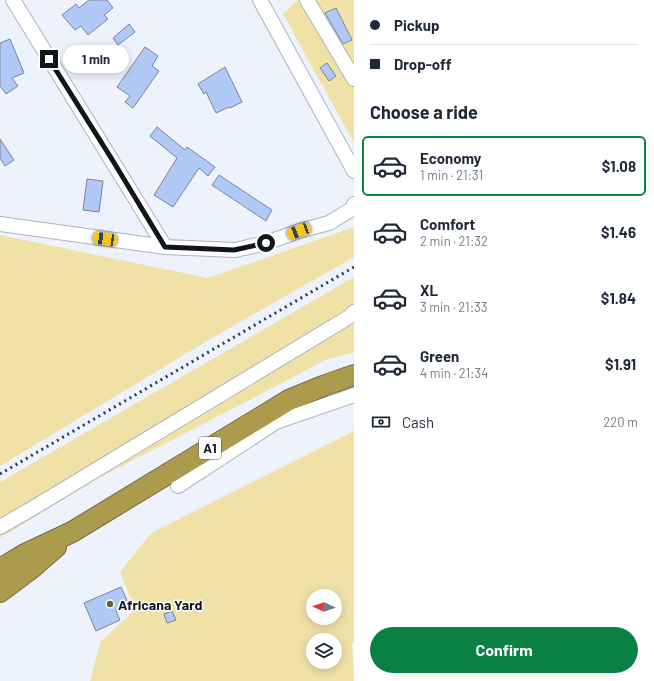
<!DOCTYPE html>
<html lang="en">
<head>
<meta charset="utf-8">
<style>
	:root { --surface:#fff; --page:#f6f6f7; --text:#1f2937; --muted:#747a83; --line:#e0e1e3; --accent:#0b8043 }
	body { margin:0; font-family:Barlow,sans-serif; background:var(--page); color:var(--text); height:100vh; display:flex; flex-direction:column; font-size:15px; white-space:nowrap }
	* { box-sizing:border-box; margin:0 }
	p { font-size:13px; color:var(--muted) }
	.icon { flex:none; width:22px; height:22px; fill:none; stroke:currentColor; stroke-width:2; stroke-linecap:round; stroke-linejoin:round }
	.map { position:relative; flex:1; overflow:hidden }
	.panel { display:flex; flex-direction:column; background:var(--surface); width:300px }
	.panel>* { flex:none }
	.hud { display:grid; align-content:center; height:88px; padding:0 16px; background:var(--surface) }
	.needle { width:26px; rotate:274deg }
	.tools { position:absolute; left:306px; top:589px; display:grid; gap:8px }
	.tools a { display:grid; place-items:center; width:36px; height:36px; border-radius:50%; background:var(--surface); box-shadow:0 2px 10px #0003; font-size:20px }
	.end { position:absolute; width:18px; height:18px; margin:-9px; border:5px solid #111419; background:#fff; box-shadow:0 0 0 2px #fff }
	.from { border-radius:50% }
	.bubble { position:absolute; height:28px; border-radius:14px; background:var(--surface); box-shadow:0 2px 10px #0003; font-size:13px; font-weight:700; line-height:28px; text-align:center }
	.car { position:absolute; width:12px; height:24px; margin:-12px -6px; border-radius:5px; box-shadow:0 0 3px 1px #0007; background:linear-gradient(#f5c518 24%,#345 0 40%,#f5c518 0 76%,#345 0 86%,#f5c518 0) }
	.hud b { display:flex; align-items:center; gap:14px; height:38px; font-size:15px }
	.hud b+b { border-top:1px solid var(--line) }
	.hud i { width:10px; height:10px; background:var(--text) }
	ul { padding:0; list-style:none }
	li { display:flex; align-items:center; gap:12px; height:60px; margin:0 8px 6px; padding:0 8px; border:2px solid transparent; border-radius:6px }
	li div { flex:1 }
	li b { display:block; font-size:15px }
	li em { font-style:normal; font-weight:700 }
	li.on { border-color:var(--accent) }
	li>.icon { width:36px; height:36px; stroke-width:1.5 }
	h2 { padding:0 16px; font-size:18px; line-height:48px }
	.pay { display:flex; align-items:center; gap:10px; height:44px; padding:0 16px; font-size:15px }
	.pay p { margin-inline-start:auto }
	.primary-button { display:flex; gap:8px; margin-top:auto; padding:8px 16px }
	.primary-button a { flex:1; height:46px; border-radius:24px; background:var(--accent); color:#fff; font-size:16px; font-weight:700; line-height:46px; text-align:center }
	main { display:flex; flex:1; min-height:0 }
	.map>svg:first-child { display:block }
	.green { fill:#f0e2a6; fill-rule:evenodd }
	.building { fill:#b1c9f6; stroke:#7c8492 }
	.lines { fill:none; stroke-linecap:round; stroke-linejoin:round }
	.minor-casing { stroke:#acb4c3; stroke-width:16 }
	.highway-casing { stroke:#766c3b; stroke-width:22 }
	.minor { stroke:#fff; stroke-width:14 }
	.highway { stroke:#ad9b4d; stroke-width:20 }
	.rail { stroke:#36393f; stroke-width:3; stroke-dasharray:2 4; stroke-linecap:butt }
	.route { stroke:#111419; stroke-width:5 }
	.poi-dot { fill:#6c602d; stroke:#fff; stroke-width:1.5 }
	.labels { text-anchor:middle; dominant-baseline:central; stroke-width:3; stroke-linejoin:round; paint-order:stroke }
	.shield { fill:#fff; stroke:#585a5e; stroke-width:1 }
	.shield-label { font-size:13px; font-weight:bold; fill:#111419 }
	.poi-label { font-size:14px; font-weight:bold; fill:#111419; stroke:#fff; text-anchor:start }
</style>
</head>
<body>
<main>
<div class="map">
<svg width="354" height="681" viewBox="0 0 354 681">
	<rect width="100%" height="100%" fill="#edf2fc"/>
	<path class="green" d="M297 0H354V143L283 14Z
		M354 227V257L212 338 0 466V235L208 278Z
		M354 277V352L326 360 97 479 0 538V482Z
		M354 431V641L352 643 354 681H90L101 641 135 610 120 572 151 533ZM313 596H335V618H313ZM313 640H335V662H313Z"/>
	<path class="building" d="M89 0H107L113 8 104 15 108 19 88 35 81 26 75 30 62 15 76 4 79 8Z
		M336 8 352 40 343 44 325 13Z
		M129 24 135 32 118 45 113 38Z
		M10 39 24 73 12 78 18 86 6 94 0 86V43Z
		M145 47 158 56 152 66 159 71 133 108 125 102 130 96 117 87Z
		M327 63 336 76 329 81 320 68Z
		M225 67 242 102 230 108 229 107 216 113 206 92 204 94 198 84Z
		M157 127 185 150 187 147 215 167 208 176 199 168 173 207 154 195 177 158 150 136Z
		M0 139 14 160 5 166 0 158Z
		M219 175 272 210 266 221 212 185Z
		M87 179 103 181 99 212 83 210Z
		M121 587 129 605 116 611 120 620 96 631 84 603Z
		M172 611 176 620 167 623 164 614Z"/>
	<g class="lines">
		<g class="minor-casing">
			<path id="minor" d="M13 0 165 247
				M260 0 354 171
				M307 0 354 79
				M0 224 165 247 235 250 266 243 299 231 329 223 352 209 354 204
				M178 486 276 422 354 395
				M0 527 33 508 349 317 354 312"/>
		</g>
		<g class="highway-casing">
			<path id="highway" d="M0 569 25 554 72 532 289 400 323 386 354 375
				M0 592 32 568 56 547"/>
		</g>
		<use href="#minor" class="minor"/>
		<use href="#highway" class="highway"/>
		<path class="rail" d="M0 474 354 267"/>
	</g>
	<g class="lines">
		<path class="route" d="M49 59 113 161 165 247 234 250 266 243"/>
	</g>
	<circle class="poi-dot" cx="110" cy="604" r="4"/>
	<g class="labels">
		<rect class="shield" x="199" y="437" width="22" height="22" rx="3"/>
		<g class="shield-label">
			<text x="210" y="448">A1</text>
		</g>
		<g class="poi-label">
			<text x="118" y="604">Africana Yard</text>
		</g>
	</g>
</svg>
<div class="tools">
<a><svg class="needle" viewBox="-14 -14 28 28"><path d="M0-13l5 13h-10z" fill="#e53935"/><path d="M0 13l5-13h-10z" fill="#747a83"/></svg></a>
<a><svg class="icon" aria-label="layers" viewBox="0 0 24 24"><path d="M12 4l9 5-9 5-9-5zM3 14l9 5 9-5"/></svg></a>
</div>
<i class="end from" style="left:266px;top:243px"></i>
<i class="end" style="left:49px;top:59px"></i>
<div class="bubble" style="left:63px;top:45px;width:66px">1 min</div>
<i class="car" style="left:299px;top:231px;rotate:249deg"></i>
<i class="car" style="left:105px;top:239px;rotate:278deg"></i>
</div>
<section class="panel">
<div class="hud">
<b><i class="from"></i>Pickup</b>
<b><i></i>Drop-off</b>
</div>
<h2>Choose a ride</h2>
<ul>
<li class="on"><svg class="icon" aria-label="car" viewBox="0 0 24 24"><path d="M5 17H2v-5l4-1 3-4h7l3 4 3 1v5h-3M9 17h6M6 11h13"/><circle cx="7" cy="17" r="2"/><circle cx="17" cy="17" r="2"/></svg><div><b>Economy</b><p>1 min · 21:31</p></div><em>$1.08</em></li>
<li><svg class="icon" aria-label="car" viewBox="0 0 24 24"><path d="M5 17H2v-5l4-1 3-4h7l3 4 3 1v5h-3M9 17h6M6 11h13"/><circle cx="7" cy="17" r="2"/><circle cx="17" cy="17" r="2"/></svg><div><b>Comfort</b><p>2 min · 21:32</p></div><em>$1.46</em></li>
<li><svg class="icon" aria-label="car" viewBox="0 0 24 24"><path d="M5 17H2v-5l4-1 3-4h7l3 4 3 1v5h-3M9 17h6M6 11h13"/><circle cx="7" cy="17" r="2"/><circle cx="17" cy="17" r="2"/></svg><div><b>XL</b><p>3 min · 21:33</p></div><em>$1.84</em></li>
<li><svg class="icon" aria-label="car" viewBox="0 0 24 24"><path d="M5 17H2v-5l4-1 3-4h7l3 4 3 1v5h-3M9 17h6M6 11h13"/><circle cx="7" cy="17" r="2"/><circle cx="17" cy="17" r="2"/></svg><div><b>Green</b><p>4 min · 21:34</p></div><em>$1.91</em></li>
</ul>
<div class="pay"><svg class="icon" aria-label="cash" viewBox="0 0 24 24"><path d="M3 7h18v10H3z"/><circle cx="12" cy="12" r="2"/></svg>Cash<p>220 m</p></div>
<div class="primary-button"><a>Confirm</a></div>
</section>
</main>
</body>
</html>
